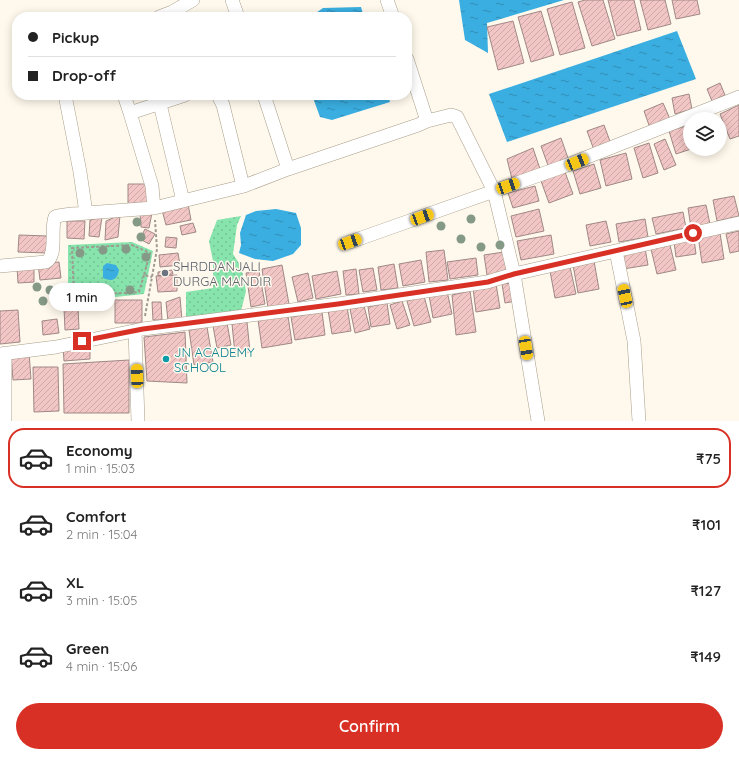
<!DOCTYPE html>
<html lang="en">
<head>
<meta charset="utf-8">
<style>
	:root { --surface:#fff; --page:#f6f6f6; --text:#222; --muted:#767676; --line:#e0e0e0; --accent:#d93025 }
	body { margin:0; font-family:Quicksand,sans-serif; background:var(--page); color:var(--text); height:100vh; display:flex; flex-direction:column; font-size:15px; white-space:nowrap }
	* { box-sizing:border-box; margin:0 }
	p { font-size:13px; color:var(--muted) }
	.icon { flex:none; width:22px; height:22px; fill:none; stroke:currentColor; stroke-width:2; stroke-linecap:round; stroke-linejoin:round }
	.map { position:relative; height:421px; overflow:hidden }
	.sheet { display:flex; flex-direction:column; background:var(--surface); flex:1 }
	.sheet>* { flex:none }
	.guide { position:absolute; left:12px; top:12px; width:400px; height:88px; border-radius:16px; box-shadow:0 2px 10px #0003; display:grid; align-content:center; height:88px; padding:0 16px; background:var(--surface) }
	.fabs { position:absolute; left:683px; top:112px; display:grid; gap:8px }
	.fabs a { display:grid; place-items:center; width:44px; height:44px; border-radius:50%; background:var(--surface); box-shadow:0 2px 10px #0003; font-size:20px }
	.end { position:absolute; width:18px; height:18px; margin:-9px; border:5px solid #d93025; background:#fff; box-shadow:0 0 0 2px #fff }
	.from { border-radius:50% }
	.bubble { position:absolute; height:28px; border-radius:14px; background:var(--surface); box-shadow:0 2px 10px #0003; font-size:13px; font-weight:600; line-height:28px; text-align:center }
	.car { position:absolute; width:12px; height:24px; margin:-12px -6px; border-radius:5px; box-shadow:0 0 3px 1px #0007; background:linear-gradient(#f5c518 24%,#345 0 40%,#f5c518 0 76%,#345 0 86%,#f5c518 0) }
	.guide b { display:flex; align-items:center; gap:14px; height:38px; font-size:15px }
	.guide b+b { border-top:1px solid var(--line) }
	.guide i { width:10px; height:10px; background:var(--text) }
	ul { padding:7px 0 0; list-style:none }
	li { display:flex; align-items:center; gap:12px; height:60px; margin:0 8px 6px; padding:0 8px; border:2px solid transparent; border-radius:16px }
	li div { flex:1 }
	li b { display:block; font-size:15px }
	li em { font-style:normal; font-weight:600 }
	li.current { border-color:var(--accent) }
	li>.icon { width:36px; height:36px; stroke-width:1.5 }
	.cta { display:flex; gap:8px; margin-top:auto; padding:8px 16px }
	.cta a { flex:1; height:46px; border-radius:24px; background:var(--accent); color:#fff; font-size:16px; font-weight:600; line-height:46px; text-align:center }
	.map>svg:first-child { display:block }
	.green { fill:url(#green-dots) }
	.water { fill:url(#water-ripples) }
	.building { fill:url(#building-hatch); stroke:#a08887 }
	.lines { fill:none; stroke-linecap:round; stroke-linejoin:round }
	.minor-casing { stroke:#a89e8b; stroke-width:14 }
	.path { stroke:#a09b91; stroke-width:2; stroke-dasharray:3 2; stroke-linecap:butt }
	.minor { stroke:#fff; stroke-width:13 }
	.tree { fill:#859987 }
	.route { stroke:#d93025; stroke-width:5 }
	.worship-dot { fill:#6b7280; stroke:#fff9ed; stroke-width:1.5 }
	.culture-dot { fill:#0f9aa8; stroke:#fff9ed; stroke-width:1.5 }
	.labels { text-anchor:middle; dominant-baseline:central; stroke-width:3; stroke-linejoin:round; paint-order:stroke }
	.worship-label { font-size:13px; fill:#5b616d; stroke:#fff9ed; text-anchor:start }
	.culture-label { font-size:13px; fill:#0d838f; stroke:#fff9ed; text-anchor:start }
</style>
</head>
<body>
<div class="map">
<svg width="739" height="421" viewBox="0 0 739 421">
	<defs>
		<pattern id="green-dots" width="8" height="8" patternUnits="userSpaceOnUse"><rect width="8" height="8" fill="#87e4ac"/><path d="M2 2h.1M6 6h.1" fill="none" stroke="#74c393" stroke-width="1.8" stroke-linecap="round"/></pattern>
		<pattern id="water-ripples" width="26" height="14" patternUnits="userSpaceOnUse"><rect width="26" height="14" fill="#3aaee1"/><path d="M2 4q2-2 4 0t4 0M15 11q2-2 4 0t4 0" fill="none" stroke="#308db5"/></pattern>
		<pattern id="building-hatch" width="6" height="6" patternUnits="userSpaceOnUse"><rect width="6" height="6" fill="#f1c6c4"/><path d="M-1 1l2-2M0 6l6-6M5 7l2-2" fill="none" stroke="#cea9a7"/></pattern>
	</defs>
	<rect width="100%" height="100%" fill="#fff9ed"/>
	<path class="green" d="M241 216 237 225 233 254 242 268 243 276 246 291 241 311 186 319V292L213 288V261L209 241 217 220Z
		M132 242 153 251 144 294 68 302V245Z"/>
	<path class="water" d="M459 0H564L487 23 488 53 465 40Z
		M361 7 364 17H310L323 8Z
		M677 31 696 79 507 142 489 94Z
		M312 95H388L390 102 332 120 320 117Z
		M276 209 296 213 301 228V245L293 254 273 261 255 259 239 253 241 245 240 233 246 215 256 211Z
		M107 263 116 265 119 270C117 280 113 282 103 278V266Z"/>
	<path class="building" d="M585 0H603L615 39 592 46 578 2Z
		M608 0H634L641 30 617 36Z
		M640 0H665L671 24 648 30Z
		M672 0H697L700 14 676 19Z
		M572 2 585 48 560 55 547 9Z
		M541 11 554 55 531 62 518 17Z
		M513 21 524 63 498 70 487 27Z
		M720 83 725 95 712 101 707 89Z
		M689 94 692 109 675 114 672 98Z
		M663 103 670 119 650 128 644 111Z
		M739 105V136L730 139 720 114Z
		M711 113 713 119H696Z
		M604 125 611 144 594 150 587 131Z
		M689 125 690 149H691L676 154 669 131Z
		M561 138 569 161 549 168 541 146Z
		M665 139 676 165 664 170 654 144Z
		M649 143 658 173 643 178 634 148Z
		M533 148 541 172 513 183 507 159Z
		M626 153 632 179 606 186 600 160Z
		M594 164 601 188 580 194 573 171Z
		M565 172 573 194 549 203 541 181Z
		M128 184H149V204H128Z
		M535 186 539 201 513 208 508 193Z
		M734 196 739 216 717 221 713 200Z
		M188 204 191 220 166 225 162 210Z
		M706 205 710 224 691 228 688 208Z
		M539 209 544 231 516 237 511 216Z
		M683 212 686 228 656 234 652 218Z
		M152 213 149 228 141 227 140 214Z
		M120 215 118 237 105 240 106 221Z
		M102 217 99 237 89 236 90 220Z
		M645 219 648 237 619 242 616 224Z
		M67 221H85L84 239 67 238Z
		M606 221 611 242 590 246 586 225Z
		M193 223 196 232 182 235 180 226Z
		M145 229 155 234 149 244 140 239Z
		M739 231V251L730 253 726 234Z
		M720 233 724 259 702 263 698 236Z
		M19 235 48 236 47 253 18 252Z
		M551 235 554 254 521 260 517 241Z
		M166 237 177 238 176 248 165 247Z
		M694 239 696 254 676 257 674 242Z
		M670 245 676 270 657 274 651 249Z
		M645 248 648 265 623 269 620 253Z
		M444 250 448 280 429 282 426 252Z
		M504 252 507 272 487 275 484 255Z
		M178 253 180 265 160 267 159 255Z
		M476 258 478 275 450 279 447 262Z
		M421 260 425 282 403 286 399 264Z
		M594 261 599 289 578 293 573 265Z
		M59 262 61 278 40 280 38 264Z
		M394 264 398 288 381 290 378 267Z
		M282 265 289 304 268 308 262 269Z
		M34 266V282L18 283 17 267Z
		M570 267 576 294 555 298 550 271Z
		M373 268 377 290 363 292 359 270Z
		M356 269 359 294 346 295 343 271Z
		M172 270 173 274 158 276V272Z
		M259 271 265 304 251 307 246 273Z
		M337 271 341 294 316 299 312 276Z
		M308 273 313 298 298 302 292 277Z
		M177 275V291L158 292 156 276Z
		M512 283 516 301 505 303 502 284Z
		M496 284 500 308 476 312 473 288Z
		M447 291 452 314 433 318 429 295Z
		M470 291 476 332 456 335 452 295Z
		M424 296 431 322 414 326 407 301Z
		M180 297 182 320 168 321 166 302Z
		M115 300H142V323H115Z
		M402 301 410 325 397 329 390 305Z
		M152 302H161L162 320H153Z
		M387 303 390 324 371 327 368 307Z
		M364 306 370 329 355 333 350 309Z
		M78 307 79 329 65 330 64 308Z
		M347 307 351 331 332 334 328 310Z
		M18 310 20 342 0 344V311Z
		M322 312 325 335 295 340 291 317Z
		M288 316 292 343 262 348 258 320Z
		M57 319 59 333 43 335 42 321Z
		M247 322 250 352 235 354 232 324Z
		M227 323 231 345 217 348 213 326Z
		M207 327 213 362 194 365 189 330Z
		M185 332 187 383 147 381 144 337Z
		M90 343V359L64 361 63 346Z
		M29 352 31 379 13 380 11 354Z
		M129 360V413H64L63 364Z
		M33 367H58L59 411 34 412Z"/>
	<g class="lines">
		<g class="minor-casing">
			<path id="minor" d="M232 0 238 17
				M387 0 393 17
				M159 17 172 12 193 0
				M124 95 130 113 152 186 154 208
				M218 95 223 105 243 186
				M264 95 288 169
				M160 104 183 201
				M130 113 185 95
				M427 121 451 115 457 117 494 191 514 274 538 421
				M86 213 154 208 244 186 288 169 418 125 427 121 407 59
				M350 242 562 167 739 97
				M616 251 634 341 639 421
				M0 266 46 262C58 255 50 229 55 217 60 214 78 214 86 213L80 172 65 95
				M135 331 138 421
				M0 354 56 347 143 329 338 304 487 282 514 274 739 223
				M5 421V353"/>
		</g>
		<path class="path" d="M144 275 139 292 74 296 72 248 132 245 150 253 144 275 152 277
			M145 316 157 249 155 220"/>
		<use href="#minor" class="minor"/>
	</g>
	<g class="tree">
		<circle cx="471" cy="219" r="4.5"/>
		<circle cx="137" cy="222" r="4.5"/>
		<circle cx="441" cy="226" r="4.5"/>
		<circle cx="141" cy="237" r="4.5"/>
		<circle cx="461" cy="239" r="4.5"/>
		<circle cx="500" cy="245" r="4.5"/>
		<circle cx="481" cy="247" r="4.5"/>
		<circle cx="126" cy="249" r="4.5"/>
		<circle cx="103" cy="250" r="4.5"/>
		<circle cx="80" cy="253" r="4.5"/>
		<circle cx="146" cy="257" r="4.5"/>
		<circle cx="37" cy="287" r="4.5"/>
		<circle cx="62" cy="289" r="4.5"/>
		<circle cx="50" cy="290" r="4.5"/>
		<circle cx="130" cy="290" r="4.5"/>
		<circle cx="79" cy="292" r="4.5"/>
		<circle cx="101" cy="292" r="4.5"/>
		<circle cx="43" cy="301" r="4.5"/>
		<circle cx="61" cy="305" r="4.5"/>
	</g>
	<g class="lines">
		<path class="route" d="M82 341 143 329 338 304 488 282 514 274 693 233"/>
	</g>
	<circle class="worship-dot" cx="165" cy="273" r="4"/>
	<circle class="culture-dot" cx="166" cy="359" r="4"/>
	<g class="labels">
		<g class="worship-label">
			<text x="173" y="266">SHRDDANJALI<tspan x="173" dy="15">DURGA MANDIR</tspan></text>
		</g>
		<g class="culture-label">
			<text x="174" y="352">JN ACADEMY<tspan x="174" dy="15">SCHOOL</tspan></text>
		</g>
	</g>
</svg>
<div class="fabs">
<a><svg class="icon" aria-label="layers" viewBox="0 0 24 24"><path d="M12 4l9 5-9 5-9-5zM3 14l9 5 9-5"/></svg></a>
</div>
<i class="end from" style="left:693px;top:233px"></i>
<i class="end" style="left:82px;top:341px"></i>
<div class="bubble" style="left:49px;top:283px;width:66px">1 min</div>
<i class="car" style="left:577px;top:162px;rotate:68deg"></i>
<i class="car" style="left:508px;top:186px;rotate:71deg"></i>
<i class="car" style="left:422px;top:217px;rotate:70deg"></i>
<i class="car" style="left:350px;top:242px;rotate:70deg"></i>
<i class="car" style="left:625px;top:296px;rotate:348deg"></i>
<i class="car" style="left:526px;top:348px;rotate:171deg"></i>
<i class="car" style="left:137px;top:376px;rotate:358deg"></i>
<div class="guide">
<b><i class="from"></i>Pickup</b>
<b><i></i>Drop-off</b>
</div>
</div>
<section class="sheet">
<ul>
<li class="current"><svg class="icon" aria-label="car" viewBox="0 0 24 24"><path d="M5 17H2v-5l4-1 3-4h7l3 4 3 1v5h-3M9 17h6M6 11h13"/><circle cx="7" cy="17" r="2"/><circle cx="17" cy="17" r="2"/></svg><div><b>Economy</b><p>1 min · 15:03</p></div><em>₹75</em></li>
<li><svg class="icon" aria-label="car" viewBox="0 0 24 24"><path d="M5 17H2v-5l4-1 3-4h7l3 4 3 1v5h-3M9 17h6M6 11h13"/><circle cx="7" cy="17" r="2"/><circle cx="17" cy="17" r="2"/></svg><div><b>Comfort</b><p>2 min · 15:04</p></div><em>₹101</em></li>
<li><svg class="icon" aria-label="car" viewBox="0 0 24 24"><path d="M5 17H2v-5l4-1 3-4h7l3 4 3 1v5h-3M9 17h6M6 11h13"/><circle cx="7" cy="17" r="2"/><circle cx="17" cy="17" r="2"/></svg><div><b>XL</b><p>3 min · 15:05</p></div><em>₹127</em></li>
<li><svg class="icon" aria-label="car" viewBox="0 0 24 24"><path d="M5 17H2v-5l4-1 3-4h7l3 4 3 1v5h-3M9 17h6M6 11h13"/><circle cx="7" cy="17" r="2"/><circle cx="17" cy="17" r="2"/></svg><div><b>Green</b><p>4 min · 15:06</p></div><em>₹149</em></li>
</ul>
<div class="cta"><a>Confirm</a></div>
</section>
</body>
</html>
